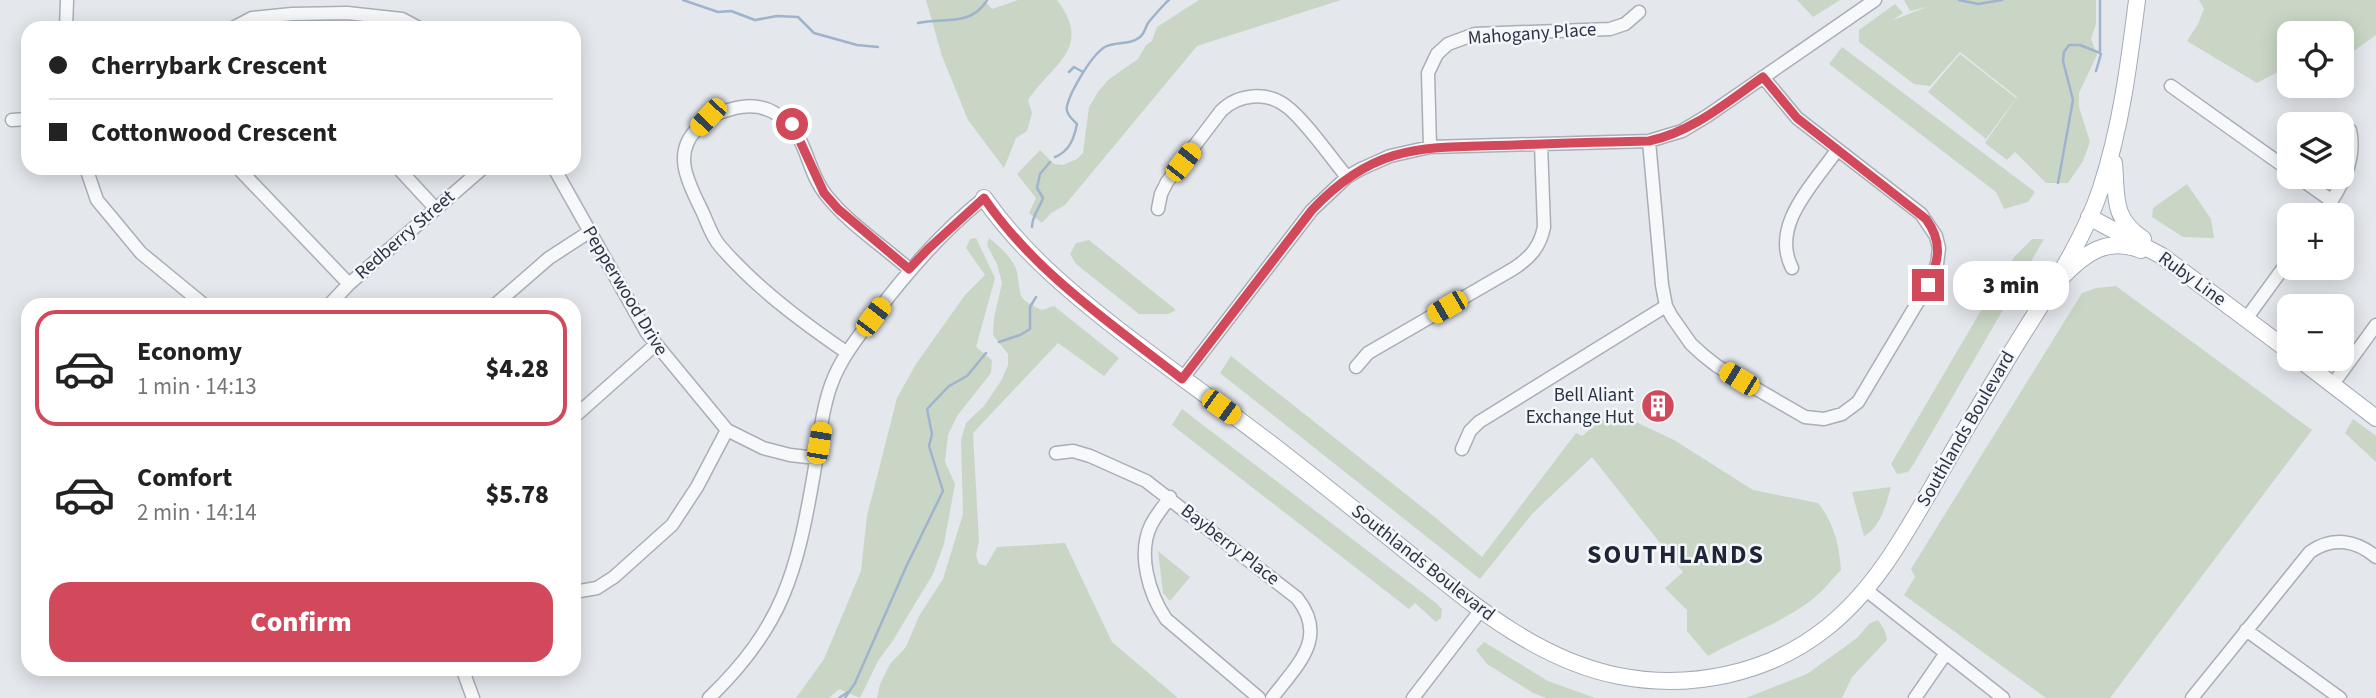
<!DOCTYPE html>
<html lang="en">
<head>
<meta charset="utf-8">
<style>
	:root { --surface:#fff; --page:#f2f2f2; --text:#222; --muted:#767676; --line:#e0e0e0; --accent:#d1495b }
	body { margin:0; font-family:"Source Sans 3",sans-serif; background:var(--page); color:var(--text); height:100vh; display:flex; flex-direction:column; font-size:26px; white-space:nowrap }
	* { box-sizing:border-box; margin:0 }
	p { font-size:23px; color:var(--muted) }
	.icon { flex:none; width:38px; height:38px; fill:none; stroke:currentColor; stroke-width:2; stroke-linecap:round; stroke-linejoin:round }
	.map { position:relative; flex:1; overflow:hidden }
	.drawer { position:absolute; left:21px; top:298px; width:560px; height:378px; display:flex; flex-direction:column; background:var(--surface); border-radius:21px; box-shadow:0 4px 18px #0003 }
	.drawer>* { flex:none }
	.banner { position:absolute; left:21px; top:21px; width:560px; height:154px; border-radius:21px; box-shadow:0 4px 18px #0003; display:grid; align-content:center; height:154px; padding:0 28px; background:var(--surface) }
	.controls { position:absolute; left:2277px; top:21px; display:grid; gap:14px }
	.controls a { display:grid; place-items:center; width:77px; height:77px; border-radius:14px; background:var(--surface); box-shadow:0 4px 18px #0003; font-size:35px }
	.end { position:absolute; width:32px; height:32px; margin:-16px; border:9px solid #d1495b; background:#fff; box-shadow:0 0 0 4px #fff }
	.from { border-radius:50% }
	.bubble { position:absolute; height:49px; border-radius:21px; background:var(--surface); box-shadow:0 4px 18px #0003; font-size:23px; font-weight:800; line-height:49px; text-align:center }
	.car { position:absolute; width:21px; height:42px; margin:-21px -10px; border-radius:9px; box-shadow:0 0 5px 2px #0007; background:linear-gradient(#f5c518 24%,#345 0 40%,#f5c518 0 76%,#345 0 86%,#f5c518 0) }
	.banner b { display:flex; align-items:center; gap:24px; height:66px; font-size:26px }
	.banner b+b { border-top:2px solid var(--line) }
	.banner i { width:18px; height:18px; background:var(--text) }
	ul { padding:12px 0 0; list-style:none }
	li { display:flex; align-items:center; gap:21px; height:116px; margin:0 14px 10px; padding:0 14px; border:4px solid transparent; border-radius:21px }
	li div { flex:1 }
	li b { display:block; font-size:26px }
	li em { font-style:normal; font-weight:800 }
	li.on { border-color:var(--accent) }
	li>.icon { width:63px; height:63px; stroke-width:1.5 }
	.button { display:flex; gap:14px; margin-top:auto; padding:14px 28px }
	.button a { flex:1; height:80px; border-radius:21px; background:var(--accent); color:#fff; font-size:28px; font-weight:800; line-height:80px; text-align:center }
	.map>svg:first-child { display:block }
	.green { fill:#c9d6c5 }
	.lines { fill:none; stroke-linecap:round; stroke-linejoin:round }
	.stream { stroke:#9fb4cc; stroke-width:2.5 }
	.minor-casing { stroke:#a9aeb7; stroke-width:15 }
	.major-casing { stroke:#a3abb8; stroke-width:18 }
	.minor { stroke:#f7f8fa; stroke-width:12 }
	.major { stroke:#fff; stroke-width:16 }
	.route { stroke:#d1495b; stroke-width:9 }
	.labels { text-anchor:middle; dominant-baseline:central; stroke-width:5; stroke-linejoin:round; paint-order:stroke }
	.street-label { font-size:19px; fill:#2b3445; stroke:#f4f6f9 }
	.poi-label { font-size:19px; fill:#2b3445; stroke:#f4f6f9; text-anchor:end }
	.district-label { font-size:26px; font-weight:bold; letter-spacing:2px; fill:#1d2536; stroke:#f4f6f9 }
</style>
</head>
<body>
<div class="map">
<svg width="2376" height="698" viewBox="0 0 2376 698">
	<rect width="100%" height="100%" fill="#e4e7ec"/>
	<path class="green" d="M926 0H984L992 9 1018 0H1057C1093 48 1054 62 1028 100L1032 113 1027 131 1016 138 1004 168 968 120 942 56Z
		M1199 0H1341L1197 46 1065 205 1051 213 1042 223 1029 213 1036 198 1017 174 1040 150 1054 164 1063 165 1077 159 1083 153 1089 107 1098 92 1108 80 1138 59 1146 45 1152 41 1157 27Z
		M1797 0H1840L1813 17Z
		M1904 0H2096V24L2091 39 2097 55 2079 93V107L2090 142 2083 161 2068 183H2046L2015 152 2007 160 1985 143 2017 97 1960 52 1930 86 1914 84 1859 42V30L1895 4 1903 13 1893 20 1927 7 1910 11Z
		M2199 0H2376V35L2351 53 2342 55V33H2289V66L2257 83 2187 41 2198 24 2204 9Z
		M1842 47 2035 192 2028 202 2004 209 1996 192 1829 64Z
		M1960 54 2016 98 1986 139 1928 92Z
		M2187 184 2211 219 2214 238 2183 237 2152 217 2153 208Z
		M976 238 995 278 976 347 992 360 991 373 957 416 948 435 945 462 955 484 944 544 933 574 892 642 878 661 860 698 839 689 829 698H796L824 659 861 571 867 516 897 398 916 364 965 295 985 275 966 248 970 239Z
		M989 238C999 246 1014 259 1017 272 1022 298 1016 298 1042 310L1054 306 1119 358 1104 376 1058 343 973 433 979 541 976 555 979 564 986 566 997 547 1065 543 1112 642 1178 698H877L880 684 890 664 906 647 919 616 943 579 963 514 961 440 966 423 984 406 1001 381 1008 365V354L993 335 994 318 1002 283 997 264 987 245Z
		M2032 239H2044L1913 465 1908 472 1897 474 1891 464 2003 273 2015 256Z
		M1089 240 1176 310 1168 314H1139L1076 264 1070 254 1076 243Z
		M2116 286 2312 430 2110 698H2046L1904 595 1915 577 1911 569 2082 293 2096 288Z
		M1231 356 1436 518 1482 557 1576 433 1582 436 1600 421 1625 417 1674 440 1753 490 1818 503C1834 523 1839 544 1841 570 1832 579 1824 590 1814 598 1783 623 1743 636 1708 656L1687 631V610L1665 588 1683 572 1592 457 1532 514 1480 579 1220 373Z
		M1182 409 1436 603 1442 609 1441 618 1436 622 1415 603 1409 609 1172 425Z
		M2353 419 2376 436V462L2345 433Z
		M1891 487C1886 504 1881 527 1864 536L1852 492Z
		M1158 551 1190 577 1170 601 1163 593Z
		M1878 620 1885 631 1887 640 1852 677 1842 698H1746L1807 674 1857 638 1870 623Z
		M1484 642 1548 681 1595 698H1546L1533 693 1487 664 1476 650Z"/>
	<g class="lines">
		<path class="stream" d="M683 0 718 12 731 11 755 20 777 16 798 17 814 33 857 45 878 47
			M1959 0 1978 4 2002 0
			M918 23C944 17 971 27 987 0
			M2096 71 2101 54
			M1069 72 1074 67 1083 72
			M1055 157C1070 151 1074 138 1077 124 1072 119 1065 113 1067 106 1070 92 1092 54 1105 47 1116 41 1129 46 1140 37 1145 33 1145 28 1148 23 1151 19 1166 2 1169 0
			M2058 183 2073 100 2063 61 2064 52 2069 45H2080L2100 53V0
			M1032 227C1032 216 1039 209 1043 198L1037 188 1040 174 1050 162
			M999 342 1020 335 1030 329V307L1036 297
			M839 698 848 692
			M845 698 855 683 906 567 943 491 929 446 932 434 927 409 949 386 967 376 986 353"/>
		<g class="minor-casing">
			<path id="minor" d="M66 28 67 0
				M233 28 252 18 292 14 347 13 402 19 419 28
				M2171 86 2289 170
				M12 120 28 119
				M1649 141 1662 285 1666 306 1672 317 1691 344 1703 355 1717 366 1805 417 1824 419 1842 414 1858 402 1867 387 1928 285 1937 264 1939 248 1936 236 1921 214 1797 118 1763 77
				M1430 147 1428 73 1437 54 1448 44 1475 34 1610 29 1625 24 1639 12
				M86 168 97 200 141 253 203 304
				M238 168 349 284
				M398 168 435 208
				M554 168 647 333 727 430 763 448 790 455 816 458
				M2298 177 2332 201
				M1158 209 1161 194 1167 182 1221 111C1238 94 1267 91 1286 106 1305 120 1331 158 1347 177
				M2322 215C2340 190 2357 161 2350 130
				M1792 268C1770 225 1814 184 1837 150
				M330 304 349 284 483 168
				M496 304 549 258 589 232
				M2246 319 2289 260
				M846 352C802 322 755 287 720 246 712 237 708 224 703 213 691 187 671 156 696 130 701 125 705 119 711 116 731 108 753 101 773 112 809 131 804 168 826 195 847 222 883 246 909 269
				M1356 367 1368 353 1513 269C1530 258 1540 247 1544 227L1541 144
				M1182 379 1312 210 1347 177 1361 169 1390 156 1430 147 1649 141 1682 131 1707 116 1875 0
				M2333 384 2376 325
				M574 417 655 345
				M1462 449 1470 431 1479 422 1666 306
				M1056 453 1073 451 1090 456 1146 481 1297 598C1329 638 1297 665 1272 698
				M1170 497C1164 506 1156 515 1151 525 1137 554 1149 594 1166 619L1259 698
				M1866 590 2003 698
				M574 592 597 588 614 577 672 525 697 487 727 430
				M2246 630 2340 698
				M462 668 473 698
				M709 698C783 627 797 572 814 473 819 444 821 413 831 385 841 357 859 336 876 313 909 270 942 232 984 198
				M1413 698 1480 611
				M1915 698 1946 653
				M2192 698 2310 552C2332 536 2356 540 2376 557"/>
		</g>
		<g class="major-casing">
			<path id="major" d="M2114 163C2117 195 2111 218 2143 239
				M984 198C1021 251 1070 292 1120 331 1176 374 1233 414 1288 457 1329 489 1370 522 1411 555 1473 605 1538 660 1619 676 1690 690 1768 674 1825 629 1874 591 1904 536 1934 484 1957 443 1981 403 2005 363 2038 307 2080 251 2101 188 2121 127 2129 64 2137 0
				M2089 217 2162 256 2289 351
				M2063 276C2086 252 2108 237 2141 250
				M2299 359 2376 418"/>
		</g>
		<use href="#minor" class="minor"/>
		<use href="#major" class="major"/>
	</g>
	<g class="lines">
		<path class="route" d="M792 124 824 193 838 209 909 269 928 249 984 198C1035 273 1112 324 1182 379L1312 210C1377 141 1426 148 1514 145 1559 143 1604 142 1649 141 1692 132 1727 102 1763 77L1797 118 1926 219C1943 242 1939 261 1928 285"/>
	</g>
	<defs>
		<g id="building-disc" transform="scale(1.75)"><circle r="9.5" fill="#d1495b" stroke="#f4f6f9"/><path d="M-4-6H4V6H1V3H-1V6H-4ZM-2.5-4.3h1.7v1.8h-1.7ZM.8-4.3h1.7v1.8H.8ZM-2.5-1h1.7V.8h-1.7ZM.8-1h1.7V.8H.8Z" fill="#fff"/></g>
	</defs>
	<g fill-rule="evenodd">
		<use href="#building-disc" x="1658" y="406"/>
	</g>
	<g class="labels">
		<g class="street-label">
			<text transform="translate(1532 34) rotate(-4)">Mahogany Place</text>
			<text transform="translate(405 235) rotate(-41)">Redberry Street</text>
			<text transform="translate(2192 279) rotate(36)">Ruby Line</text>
			<text transform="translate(625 291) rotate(59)">Pepperwood Drive</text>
			<text transform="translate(1966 429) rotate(-60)">Southlands Boulevard</text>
			<text transform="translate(1230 545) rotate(38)">Bayberry Place</text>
			<text transform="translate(1423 563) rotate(38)">Southlands Boulevard</text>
		</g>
		<g class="poi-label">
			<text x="1634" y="395">Bell Aliant<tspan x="1634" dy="22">Exchange Hut</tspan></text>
		</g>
		<g class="district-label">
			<text x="1676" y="554">SOUTHLANDS</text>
		</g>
	</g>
</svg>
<div class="controls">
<a><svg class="icon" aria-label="locate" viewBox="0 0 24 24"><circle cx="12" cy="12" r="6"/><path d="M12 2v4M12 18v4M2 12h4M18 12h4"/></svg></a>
<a><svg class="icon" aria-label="layers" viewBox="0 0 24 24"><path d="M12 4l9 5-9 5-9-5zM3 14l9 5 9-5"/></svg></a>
<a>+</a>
<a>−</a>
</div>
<i class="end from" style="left:792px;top:124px"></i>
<i class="end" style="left:1928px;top:285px"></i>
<div class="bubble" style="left:1953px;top:261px;width:116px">3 min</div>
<i class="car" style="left:708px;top:117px;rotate:223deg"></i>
<i class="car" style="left:1183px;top:162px;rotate:38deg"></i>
<i class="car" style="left:1447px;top:307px;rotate:240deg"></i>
<i class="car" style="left:873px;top:317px;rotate:37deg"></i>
<i class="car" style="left:1739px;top:379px;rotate:301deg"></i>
<i class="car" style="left:1221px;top:407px;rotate:126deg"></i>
<i class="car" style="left:819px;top:443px;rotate:10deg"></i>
<div class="banner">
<b><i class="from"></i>Cherrybark Crescent</b>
<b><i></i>Cottonwood Crescent</b>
</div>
<section class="drawer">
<ul>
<li class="on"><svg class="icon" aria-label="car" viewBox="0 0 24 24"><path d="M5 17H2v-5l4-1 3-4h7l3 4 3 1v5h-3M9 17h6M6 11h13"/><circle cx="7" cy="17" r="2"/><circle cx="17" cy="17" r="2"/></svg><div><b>Economy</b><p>1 min · 14:13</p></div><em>$4.28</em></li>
<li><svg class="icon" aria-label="car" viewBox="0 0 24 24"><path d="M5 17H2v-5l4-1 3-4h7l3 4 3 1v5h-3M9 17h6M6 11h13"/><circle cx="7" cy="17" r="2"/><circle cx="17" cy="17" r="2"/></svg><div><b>Comfort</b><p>2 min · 14:14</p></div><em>$5.78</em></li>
</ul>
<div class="button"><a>Confirm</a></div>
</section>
</div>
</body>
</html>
